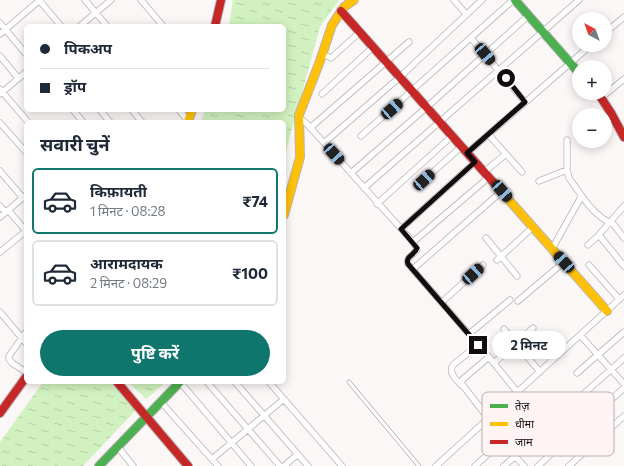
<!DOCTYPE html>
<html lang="hi">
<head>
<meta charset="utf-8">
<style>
	:root { --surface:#fff; --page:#f2f2f3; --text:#1f2937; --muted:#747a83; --line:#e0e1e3; --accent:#0f766e }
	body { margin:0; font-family:Commissioner,"Noto Sans Devanagari",sans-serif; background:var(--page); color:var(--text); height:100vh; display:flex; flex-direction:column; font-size:15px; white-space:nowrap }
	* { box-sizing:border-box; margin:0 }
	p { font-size:13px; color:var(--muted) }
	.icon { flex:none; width:22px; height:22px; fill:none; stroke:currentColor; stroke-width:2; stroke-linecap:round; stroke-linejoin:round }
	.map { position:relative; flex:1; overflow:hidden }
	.side { position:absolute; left:24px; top:120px; width:262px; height:264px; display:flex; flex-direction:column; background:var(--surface); border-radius:6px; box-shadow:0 2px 10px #0003 }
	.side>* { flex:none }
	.top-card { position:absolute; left:24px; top:24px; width:262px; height:88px; border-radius:6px; box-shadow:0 2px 10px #0003; display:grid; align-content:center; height:88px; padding:0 16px; background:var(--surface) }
	.needle { width:26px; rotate:319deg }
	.fabs { position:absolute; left:572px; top:12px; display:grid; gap:8px }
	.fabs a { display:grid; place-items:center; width:40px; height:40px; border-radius:50%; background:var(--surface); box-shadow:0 2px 10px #0003; font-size:20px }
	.end { position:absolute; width:18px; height:18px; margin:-9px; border:5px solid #120c0d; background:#fff; box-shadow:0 0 0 2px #fff }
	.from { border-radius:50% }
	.bubble { position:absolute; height:28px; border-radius:14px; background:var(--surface); box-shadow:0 2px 10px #0003; font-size:13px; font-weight:700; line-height:28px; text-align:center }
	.car { position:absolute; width:12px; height:24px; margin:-12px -6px; border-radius:5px; box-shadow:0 0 3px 1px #0007; background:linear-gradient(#222 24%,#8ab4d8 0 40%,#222 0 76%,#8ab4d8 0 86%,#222 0) }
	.top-card b { display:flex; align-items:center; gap:14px; height:38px; font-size:15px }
	.top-card b+b { border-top:1px solid var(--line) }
	.top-card i { width:10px; height:10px; background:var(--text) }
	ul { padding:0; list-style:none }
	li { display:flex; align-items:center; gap:12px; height:66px; margin:0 8px 6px; padding:0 8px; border:2px solid var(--line); border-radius:6px }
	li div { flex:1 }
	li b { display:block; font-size:15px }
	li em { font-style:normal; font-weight:700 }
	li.current { border-color:var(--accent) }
	li>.icon { width:36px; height:36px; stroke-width:1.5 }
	h2 { padding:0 16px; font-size:18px; line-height:48px }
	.button { display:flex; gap:8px; margin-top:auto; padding:8px 16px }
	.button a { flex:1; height:46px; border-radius:24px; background:var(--accent); color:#fff; font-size:16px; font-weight:700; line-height:46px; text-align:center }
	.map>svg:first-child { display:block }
	.water { fill:url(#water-ripples) }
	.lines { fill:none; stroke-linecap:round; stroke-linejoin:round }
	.lane-casing { stroke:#b9b3b4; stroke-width:4.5 }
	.street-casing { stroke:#b9b3b4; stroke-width:7 }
	.fast-casing { stroke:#b9b3b4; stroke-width:10 }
	.slow-casing { stroke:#b9b3b4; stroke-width:10 }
	.jam-casing { stroke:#b9b3b4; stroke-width:10 }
	.lane { stroke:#fffefe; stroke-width:3 }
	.street { stroke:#fffefe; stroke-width:5.5 }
	.fast { stroke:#4caf50; stroke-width:8 }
	.slow { stroke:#ffc107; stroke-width:8 }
	.jam { stroke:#c62828; stroke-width:8 }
	.route { stroke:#120c0d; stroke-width:5 }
	.key { fill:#fff4f5; stroke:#b8aeaf; stroke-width:1 }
	.key-label { font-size:11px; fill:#120c0d }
</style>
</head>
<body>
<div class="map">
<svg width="624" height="466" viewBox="0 0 624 466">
	<defs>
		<pattern id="water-ripples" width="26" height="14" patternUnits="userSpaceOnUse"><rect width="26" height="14" fill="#d1f2c0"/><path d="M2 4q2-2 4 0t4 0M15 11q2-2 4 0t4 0" fill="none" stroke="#b2cea4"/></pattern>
	</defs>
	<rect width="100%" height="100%" fill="#fcf7f7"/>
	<path class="water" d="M233 0H339L320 27 287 147 284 174V122H201L205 110H284V26H229Z
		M43 382H110L137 409 83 466H0V442Z
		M128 382H166L146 399Z"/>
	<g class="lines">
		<g class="lane-casing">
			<path id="lane" d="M349 382 419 466"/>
		</g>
		<g class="street-casing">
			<path id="street" d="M39 0 61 26
				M85 0 107 26
				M141 0 163 26
				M454 0 466 14
				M0 23 26 54
				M80 26 111 0
				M605 33 624 17
				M0 34 40 0
				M471 38 525 102
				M322 54 331 58 360 32
				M0 56 18 78
				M0 89 28 122
				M0 94 26 72
				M322 94 373 47
				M601 98 624 79
				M73 110 83 122
				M100 110 110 122
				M132 110 142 122
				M179 110 188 121
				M299 117 308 125 413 242 417 250C413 255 406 257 408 264L489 357 518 393
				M0 123 26 152
				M310 128 409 42
				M488 134 522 172
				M361 136 513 0
				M324 143 401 76 482 0
				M467 153 591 45
				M0 171 23 198
				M484 172 506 154
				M351 173 427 107 529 15
				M424 180 462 146
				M539 181 567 170
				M364 188 579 0
				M581 195C589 207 597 216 610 223
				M377 204 452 136
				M0 206 5 212
				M8 210 26 231
				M0 217 26 195
				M611 221 624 238
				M401 229 475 162
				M599 235 624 266
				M486 238 517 276
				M413 242 489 177
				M588 245 597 237 624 206
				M552 249 581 197V195L569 178 567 170V140
				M0 252 26 231
				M497 260 533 227
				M589 265 619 299
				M413 269 502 191
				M518 301 564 262
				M442 302 483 265
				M0 312 26 343
				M504 329 540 372
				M26 332 9 356V359L12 363 26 372
				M469 334 510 300
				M580 335 624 384
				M494 363 533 328
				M577 373 624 332
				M180 382 251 466
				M207 382 280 466
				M235 382 308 466
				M269 382 342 466
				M461 385C456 379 448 373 453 365L478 345
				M161 402 218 466
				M572 404 624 358
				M488 418 461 383 463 379 489 357
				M484 422 524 466
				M586 422 624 388
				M118 447 133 466
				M212 459 284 399
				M284 466 298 454
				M436 466 624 295
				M475 466 537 410
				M504 466 546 429
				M538 466 564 442
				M569 466 624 416"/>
		</g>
		<g class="fast-casing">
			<path id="fast" d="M515 0 579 73
				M99 466 180 382"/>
		</g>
		<g class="slow-casing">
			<path id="slow" d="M188 122 192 110
				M493 182 607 311
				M284 215 300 157 299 115 320 61 332 25 344 7 354 0"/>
		</g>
		<g class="jam-casing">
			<path id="jam" d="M341 11 493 182
				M215 26 221 0
				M598 93 611 113 624 137
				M117 382 188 466
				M0 413 26 377"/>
		</g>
		<use href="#lane" class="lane"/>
		<use href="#street" class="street"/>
		<use href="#fast" class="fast"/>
		<use href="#slow" class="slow"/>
		<use href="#jam" class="jam"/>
	</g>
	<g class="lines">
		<path class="route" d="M478 345 408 264C405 256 415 255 417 248L401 229 475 162 467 153 525 102 506 78"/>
	</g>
	<rect x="482" y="392" width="132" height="64" rx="6" class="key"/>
	<rect x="490" y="404" width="18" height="4" fill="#4caf50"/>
	<rect x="490" y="422" width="18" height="4" fill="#ffc107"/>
	<rect x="490" y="440" width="18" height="4" fill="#c62828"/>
	<g class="key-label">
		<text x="515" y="410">तेज़</text>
		<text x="515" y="428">धीमा</text>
		<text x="515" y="446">जाम</text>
	</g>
</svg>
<div class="fabs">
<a><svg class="needle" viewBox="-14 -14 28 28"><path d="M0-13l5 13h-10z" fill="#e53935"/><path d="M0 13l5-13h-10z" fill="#747a83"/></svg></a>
<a>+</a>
<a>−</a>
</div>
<i class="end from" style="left:506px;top:78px"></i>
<i class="end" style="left:478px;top:345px"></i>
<div class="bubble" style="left:492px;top:331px;width:74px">2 मिनट</div>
<i class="car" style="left:485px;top:54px;rotate:140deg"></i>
<i class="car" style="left:392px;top:109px;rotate:49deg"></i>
<i class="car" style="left:334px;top:154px;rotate:138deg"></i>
<i class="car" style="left:424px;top:180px;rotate:48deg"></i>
<i class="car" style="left:502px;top:191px;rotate:139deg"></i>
<i class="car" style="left:564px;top:262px;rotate:318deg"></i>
<i class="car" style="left:473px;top:274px;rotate:48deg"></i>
<div class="top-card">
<b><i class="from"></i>पिकअप</b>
<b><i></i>ड्रॉप</b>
</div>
<section class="side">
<h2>सवारी चुनें</h2>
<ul>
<li class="current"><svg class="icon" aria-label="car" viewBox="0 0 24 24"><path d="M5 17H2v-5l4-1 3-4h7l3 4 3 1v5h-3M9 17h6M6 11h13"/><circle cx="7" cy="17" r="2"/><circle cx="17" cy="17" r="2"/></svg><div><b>किफ़ायती</b><p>1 मिनट · 08:28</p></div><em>₹74</em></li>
<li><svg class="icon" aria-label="car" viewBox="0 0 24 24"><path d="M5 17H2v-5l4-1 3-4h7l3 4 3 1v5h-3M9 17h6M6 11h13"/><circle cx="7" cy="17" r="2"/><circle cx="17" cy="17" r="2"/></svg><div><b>आरामदायक</b><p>2 मिनट · 08:29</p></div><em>₹100</em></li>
</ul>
<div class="button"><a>पुष्टि करें</a></div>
</section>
</div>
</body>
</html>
